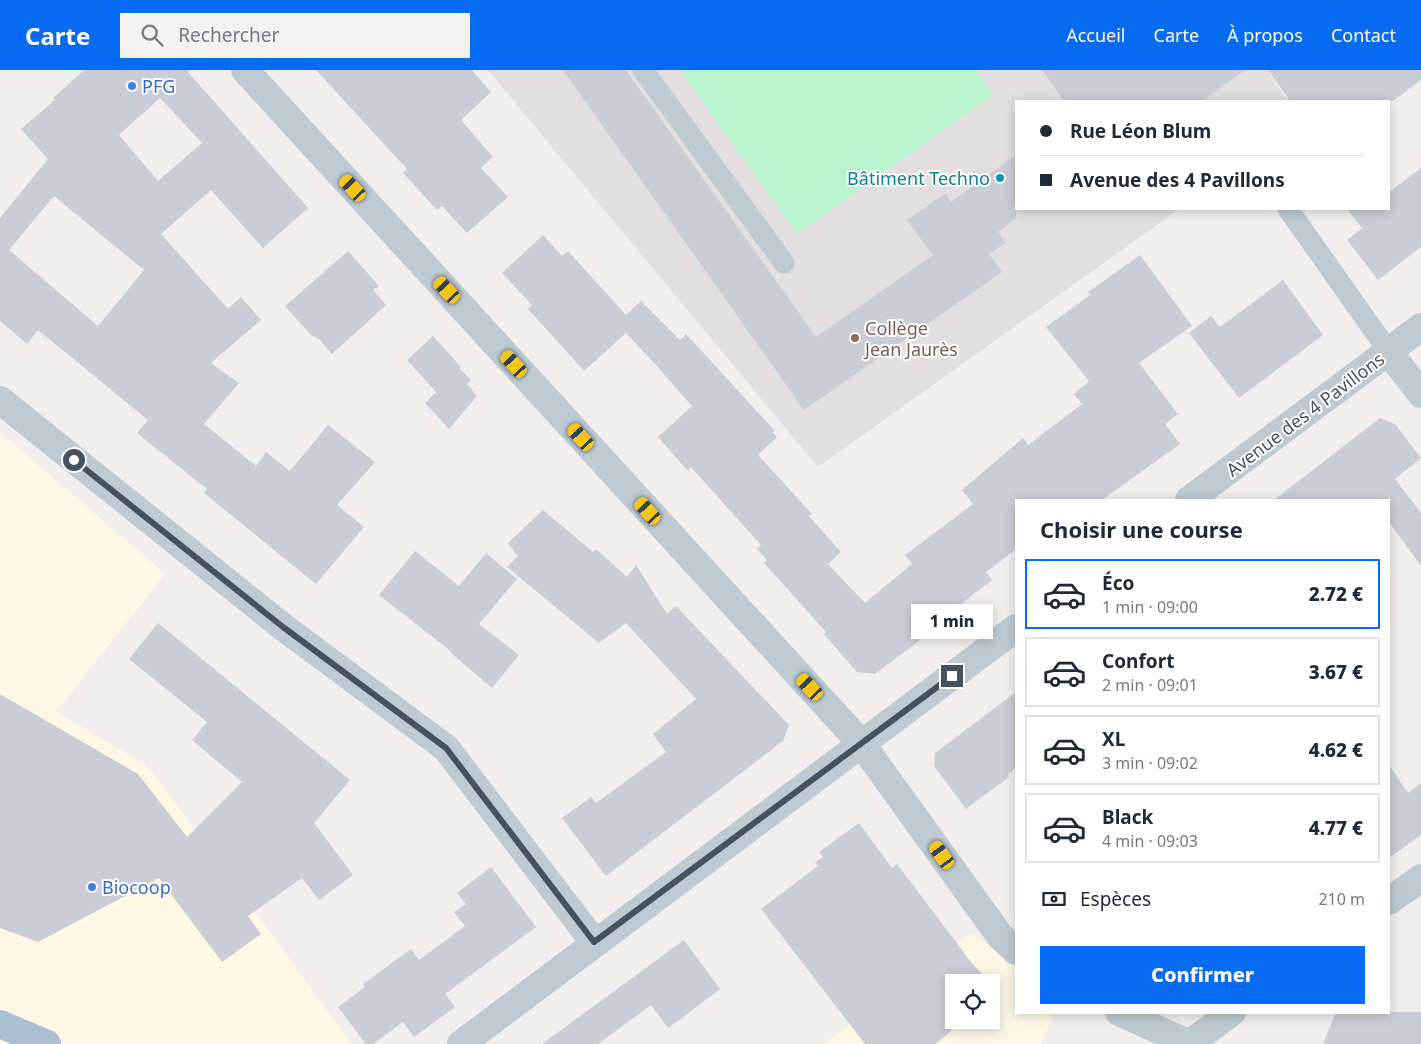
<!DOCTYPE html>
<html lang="fr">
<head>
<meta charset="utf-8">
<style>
	:root { --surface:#fff; --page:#f2f2f3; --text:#1f2937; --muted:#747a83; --line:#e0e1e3; --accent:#076cf3 }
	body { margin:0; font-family:"Noto Sans",sans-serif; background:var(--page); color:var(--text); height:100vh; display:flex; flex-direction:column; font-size:19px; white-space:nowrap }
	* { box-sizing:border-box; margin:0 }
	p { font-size:16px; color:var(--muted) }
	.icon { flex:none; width:28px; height:28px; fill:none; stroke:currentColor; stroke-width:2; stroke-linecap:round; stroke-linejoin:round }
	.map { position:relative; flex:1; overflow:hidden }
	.sheet { position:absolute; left:1015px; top:429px; width:375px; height:515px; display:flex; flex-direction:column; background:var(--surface); border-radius:0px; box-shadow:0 2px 12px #0003 }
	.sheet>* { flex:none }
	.guide { position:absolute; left:1015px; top:30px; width:375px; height:110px; border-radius:0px; box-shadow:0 2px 12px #0003; display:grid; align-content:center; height:110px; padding:0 25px; background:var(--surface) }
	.controls { position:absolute; left:945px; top:904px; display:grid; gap:10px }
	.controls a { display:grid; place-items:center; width:55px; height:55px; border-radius:0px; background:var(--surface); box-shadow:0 2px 12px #0003; font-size:25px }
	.end { position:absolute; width:22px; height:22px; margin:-11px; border:6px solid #45525e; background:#fff; box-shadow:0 0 0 2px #fff }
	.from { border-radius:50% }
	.bubble { position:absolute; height:35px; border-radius:0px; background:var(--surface); box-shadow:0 2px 12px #0003; font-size:16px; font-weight:800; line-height:35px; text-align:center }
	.car { position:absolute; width:15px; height:30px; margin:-15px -8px; border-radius:6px; box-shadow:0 0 4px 1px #0007; background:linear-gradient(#f5c518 24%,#345 0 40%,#f5c518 0 76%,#345 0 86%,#f5c518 0) }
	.guide b { display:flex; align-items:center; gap:18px; height:48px; font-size:19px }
	.guide b+b { border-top:1px solid var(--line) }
	.guide i { width:12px; height:12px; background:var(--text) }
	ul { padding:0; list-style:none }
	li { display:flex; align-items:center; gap:15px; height:70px; margin:0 10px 8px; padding:0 15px; border:2px solid var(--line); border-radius:0px }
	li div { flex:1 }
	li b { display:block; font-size:19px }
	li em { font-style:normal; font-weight:800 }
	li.selected { border-color:var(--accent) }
	li>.icon { width:45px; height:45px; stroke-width:1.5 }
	h2 { padding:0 25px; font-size:22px; line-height:60px }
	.pay { display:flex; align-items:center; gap:12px; height:55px; padding:0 25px; font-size:19px }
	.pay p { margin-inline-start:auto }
	.cta { display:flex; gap:10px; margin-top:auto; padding:10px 25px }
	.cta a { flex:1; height:58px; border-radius:0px; background:var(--accent); color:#fff; font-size:20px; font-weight:800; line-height:58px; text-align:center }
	header { display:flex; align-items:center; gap:30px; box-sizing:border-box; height:70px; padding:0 25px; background:var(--accent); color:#fff }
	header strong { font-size:24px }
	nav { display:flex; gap:28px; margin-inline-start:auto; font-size:18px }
	.search { width:350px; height:45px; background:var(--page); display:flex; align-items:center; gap:12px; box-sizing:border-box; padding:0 18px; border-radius:0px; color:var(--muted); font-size:19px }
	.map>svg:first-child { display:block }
	.commercial { fill:#fef7e6; fill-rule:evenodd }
	.education { fill:#e3dfe0 }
	.green { fill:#b9f3d0 }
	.building { fill:#cacdd5; fill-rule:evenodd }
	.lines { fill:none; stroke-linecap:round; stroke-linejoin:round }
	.lane { stroke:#bec9d2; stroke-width:21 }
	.street { stroke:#bec9d2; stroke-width:28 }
	.primary { stroke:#acbed1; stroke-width:28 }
	.route { stroke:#45525e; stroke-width:6 }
	.shop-dot { fill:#3f7fe0; stroke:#fff; stroke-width:2 }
	.culture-dot { fill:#0f9aa8; stroke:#fff; stroke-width:2 }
	.education-dot { fill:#8d6e63; stroke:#fff; stroke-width:2 }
	.labels { text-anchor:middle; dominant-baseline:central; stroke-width:4; stroke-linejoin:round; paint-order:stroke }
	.shop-label { font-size:18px; fill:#366cbe; stroke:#fff; text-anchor:start }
	.culture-label { font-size:18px; fill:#0d838f; stroke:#fff; text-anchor:end }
	.education-label { font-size:18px; fill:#785e54; stroke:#fff; text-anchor:start }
	.street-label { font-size:18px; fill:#45525e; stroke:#fff }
</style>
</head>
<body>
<header>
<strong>Carte</strong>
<div class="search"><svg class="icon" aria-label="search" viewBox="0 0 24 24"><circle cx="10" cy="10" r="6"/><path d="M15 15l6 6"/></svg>Rechercher</div>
<nav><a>Accueil</a><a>Carte</a><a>À propos</a><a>Contact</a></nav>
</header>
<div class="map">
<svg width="1421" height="974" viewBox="0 0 1421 974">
	<rect width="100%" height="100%" fill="#f2eeee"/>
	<path class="commercial" d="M0 362 165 504 56 642 145 694 152 702 352 974H0Z
		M972 863 1016 895V942L1054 943 1041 974H824ZM954 912H991V950H954Z"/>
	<path class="education" d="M488 0H1267L1288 31H1016V139H1179L818 397Z"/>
	<path class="green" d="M680 0H975L993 25 797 164Z"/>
	<path class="building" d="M84 0H190L188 2 308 138 263 178 211 120 161 164 228 239 241 227 261 250 211 293 239 313 204 354 256 396 266 382 290 401 328 355 375 392 337 435 364 457 316 514 204 423 207 419 137 363 148 350 38 260 27 274 0 251V148L48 89 21 59 55 30 53 28ZM160 28 202 73 158 111 119 65ZM54 126 144 200 98 256 9 180Z
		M316 0H472L491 22 461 50 493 87 481 98 508 127 467 163 442 136 437 140 403 103 407 99Z
		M563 0H626L816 267 933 185 907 150 946 123 951 132 1016 85V148L998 162 1005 173 989 184 1002 202 804 340Z
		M1042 0H1245L1202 31H1064Z
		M1268 0H1421V10L1393 31H1290Z
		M1421 98V177L1378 210 1347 170 1362 158 1347 139H1389V122Z
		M543 165 562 186 568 181 626 245 641 231 680 270 686 264 775 361 773 362 777 367 758 385 812 444 809 446 841 482 828 494 865 533 912 494 905 485 973 434 962 420 1023 368 1028 375 1082 334 1074 324 1089 311 1046 257 1090 225 1088 222 1140 185 1192 256 1139 293 1178 344 1165 354 1180 374 1102 430H1016V479L986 502 992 510 949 543 951 547 875 604 857 602 824 564 826 562 764 493 767 490 757 479 761 475 691 397 688 401 658 367 692 336 655 294 626 263 584 301 528 239 532 235 502 203Z
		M348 181 379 216 373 220 386 235 332 284 319 269 311 265 285 236Z
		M1283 210 1323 265 1239 328 1189 263 1211 246 1220 257Z
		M433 266 461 297 459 298 471 310 467 314 477 326 449 359 425 333 436 322 407 290Z
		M1380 348 1395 354 1421 388 1395 409 1421 443V496L1389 452V430H1274Z
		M543 440 593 482 596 479 627 507 636 495 667 544 676 536 789 655 783 671 606 806 562 748 591 727 596 733 666 682 653 664 696 629 626 553 599 573 507 497 518 486 508 473Z
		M415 481 459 516 486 483 517 509 479 554 519 585 492 618 451 583 452 582 379 525Z
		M158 553 350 710 314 753 353 805 319 830 302 808 248 846 261 864 222 892 159 808 38 872 0 858V624L138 704 187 767 242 712 192 670 207 652 129 589Z
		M1016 622V698L1008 704 1009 707 966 739 934 696 935 683Z
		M1389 695 1408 723 1421 713V765L1389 788Z
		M859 753 892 798 897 794 971 892 989 912H954V950H963L936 974H865L761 839 818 796 815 792 823 787 819 782Z
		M491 797 536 857 445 924 455 937 414 967 403 952 373 974H366L338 937 365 917 363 914 411 879 419 890 465 856 454 842 466 834 457 823Z
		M684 870 720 919 683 947 668 958 651 935 598 974H542Z
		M1336 942H1421V974H1323Z"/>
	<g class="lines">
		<path class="lane" d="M643 0 784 193
			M1288 139 1389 282"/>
		<path class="street" d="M245 0 861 673 1000 866 1016 881
			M1389 282 1421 324
			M0 330 283 557 446 678 594 872
			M1189 430 1421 257
			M1389 831 1421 808
			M1119 942 1190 974
			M461 974 1016 558
			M1189 974 1232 942"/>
		<path class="primary" d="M0 954 47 974"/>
	</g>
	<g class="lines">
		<path class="route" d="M74 390 283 557 446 678 594 872 952 606"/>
	</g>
	<g class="shop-dot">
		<circle cx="132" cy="16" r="5"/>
		<circle cx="92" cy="817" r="5"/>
	</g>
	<circle class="culture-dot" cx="1000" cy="108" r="5"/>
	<circle class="education-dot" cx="855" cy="268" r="5"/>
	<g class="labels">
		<g class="shop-label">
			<text x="142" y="16">PFG</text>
			<text x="102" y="817">Biocoop</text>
		</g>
		<g class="culture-label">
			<text x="990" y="108">Bâtiment Techno</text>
		</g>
		<g class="education-label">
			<text x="865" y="258">Collège<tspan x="865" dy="21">Jean Jaurès</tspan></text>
		</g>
		<g class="street-label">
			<text transform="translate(1305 344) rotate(-37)">Avenue des 4 Pavillons</text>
		</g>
	</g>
</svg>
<div class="controls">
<a><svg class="icon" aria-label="locate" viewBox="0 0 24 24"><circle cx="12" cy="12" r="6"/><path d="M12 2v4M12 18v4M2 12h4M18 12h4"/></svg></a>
</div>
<i class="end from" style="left:74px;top:390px"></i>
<i class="end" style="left:952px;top:606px"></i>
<div class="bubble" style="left:911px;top:534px;width:82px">1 min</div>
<i class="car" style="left:353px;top:118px;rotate:317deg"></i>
<i class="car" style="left:447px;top:220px;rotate:317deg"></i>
<i class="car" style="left:514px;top:294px;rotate:318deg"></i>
<i class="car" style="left:581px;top:367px;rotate:318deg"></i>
<i class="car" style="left:648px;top:441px;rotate:318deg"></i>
<i class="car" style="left:810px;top:617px;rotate:317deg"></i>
<i class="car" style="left:942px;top:785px;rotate:324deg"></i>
<div class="guide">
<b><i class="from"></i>Rue Léon Blum</b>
<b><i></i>Avenue des 4 Pavillons</b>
</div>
<section class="sheet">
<h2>Choisir une course</h2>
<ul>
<li class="selected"><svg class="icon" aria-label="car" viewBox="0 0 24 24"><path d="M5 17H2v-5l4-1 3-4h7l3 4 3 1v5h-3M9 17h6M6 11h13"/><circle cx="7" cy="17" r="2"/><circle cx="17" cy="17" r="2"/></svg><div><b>Éco</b><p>1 min · 09:00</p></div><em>2.72 €</em></li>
<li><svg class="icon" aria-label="car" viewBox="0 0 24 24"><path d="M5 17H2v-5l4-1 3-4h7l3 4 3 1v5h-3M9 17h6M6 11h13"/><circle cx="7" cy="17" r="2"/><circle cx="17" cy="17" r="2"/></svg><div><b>Confort</b><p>2 min · 09:01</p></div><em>3.67 €</em></li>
<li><svg class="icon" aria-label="car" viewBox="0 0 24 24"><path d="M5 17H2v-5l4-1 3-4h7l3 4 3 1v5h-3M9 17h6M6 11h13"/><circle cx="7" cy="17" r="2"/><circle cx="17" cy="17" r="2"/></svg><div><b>XL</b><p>3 min · 09:02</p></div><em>4.62 €</em></li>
<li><svg class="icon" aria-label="car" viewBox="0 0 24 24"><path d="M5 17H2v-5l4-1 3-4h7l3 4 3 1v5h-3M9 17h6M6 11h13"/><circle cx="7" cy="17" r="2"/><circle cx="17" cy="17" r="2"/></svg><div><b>Black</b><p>4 min · 09:03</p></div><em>4.77 €</em></li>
</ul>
<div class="pay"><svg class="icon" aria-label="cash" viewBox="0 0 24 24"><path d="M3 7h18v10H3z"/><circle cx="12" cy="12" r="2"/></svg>Espèces<p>210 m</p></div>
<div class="cta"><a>Confirmer</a></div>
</section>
</div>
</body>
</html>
